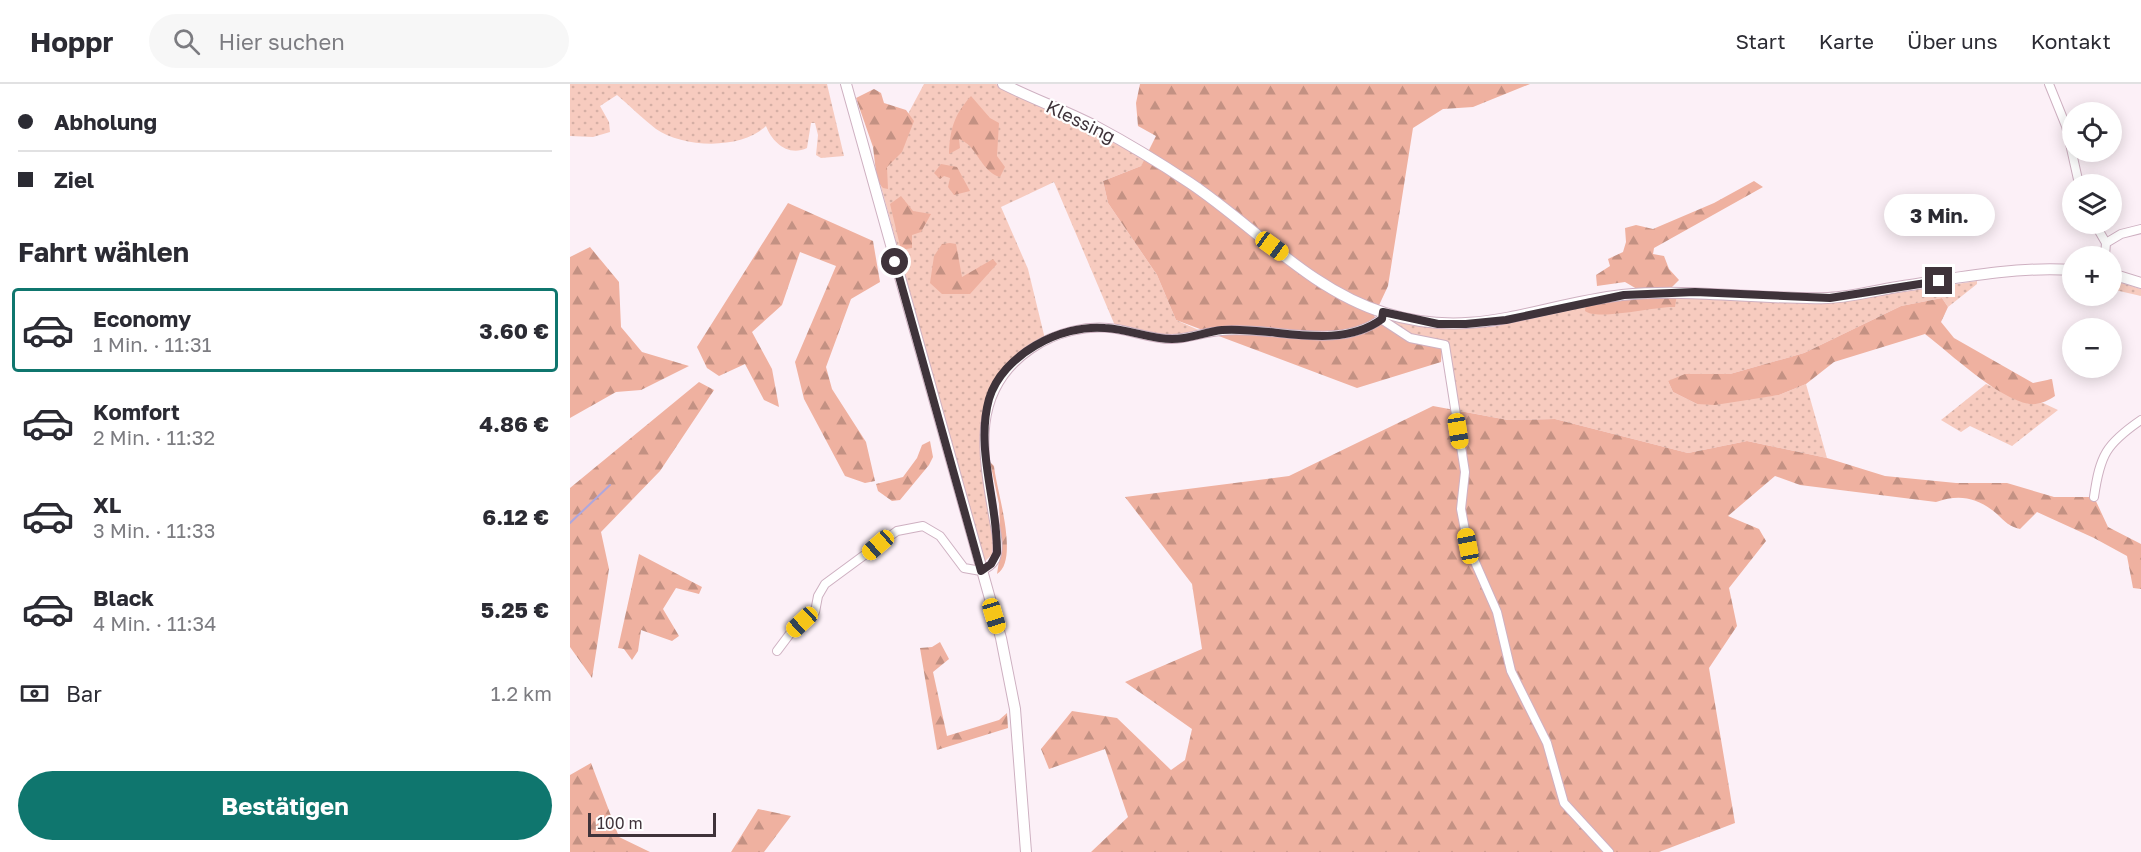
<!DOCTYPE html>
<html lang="de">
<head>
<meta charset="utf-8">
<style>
	:root { --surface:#fff; --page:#f7f7f7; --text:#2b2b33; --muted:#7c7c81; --line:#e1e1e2; --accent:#0f766e }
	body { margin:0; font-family:"Golos Text",sans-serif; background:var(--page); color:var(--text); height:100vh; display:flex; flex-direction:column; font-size:22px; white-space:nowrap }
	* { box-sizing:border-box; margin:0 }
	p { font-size:20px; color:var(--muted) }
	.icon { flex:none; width:33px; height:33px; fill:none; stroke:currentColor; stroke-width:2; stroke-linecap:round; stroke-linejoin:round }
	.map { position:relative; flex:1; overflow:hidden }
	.side { display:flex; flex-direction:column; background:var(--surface); width:570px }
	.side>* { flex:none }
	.guide { display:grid; align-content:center; height:132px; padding:0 18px; background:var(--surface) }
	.controls { position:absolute; left:1492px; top:18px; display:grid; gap:12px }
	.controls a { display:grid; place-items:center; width:60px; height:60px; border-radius:50%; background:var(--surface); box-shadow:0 3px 15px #0003; font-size:30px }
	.scale { position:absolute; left:18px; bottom:15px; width:128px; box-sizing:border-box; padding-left:6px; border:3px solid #3f333a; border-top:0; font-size:16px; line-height:21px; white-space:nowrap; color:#3f333a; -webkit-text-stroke:4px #fff; paint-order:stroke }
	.end { position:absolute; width:27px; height:27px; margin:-14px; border:8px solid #3f333a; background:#fff; box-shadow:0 0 0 3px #fff }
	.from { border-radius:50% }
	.bubble { position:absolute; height:42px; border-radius:21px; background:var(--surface); box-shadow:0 3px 15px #0003; font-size:20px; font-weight:700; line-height:42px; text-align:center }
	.car { position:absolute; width:18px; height:36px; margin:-18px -9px; border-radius:8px; box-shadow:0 0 4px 2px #0007; background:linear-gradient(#f5c518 24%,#345 0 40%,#f5c518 0 76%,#345 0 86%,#f5c518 0) }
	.guide b { display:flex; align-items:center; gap:21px; height:57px; font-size:22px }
	.guide b+b { border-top:2px solid var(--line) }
	.guide i { width:15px; height:15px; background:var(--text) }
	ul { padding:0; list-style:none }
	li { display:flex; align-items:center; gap:18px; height:84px; margin:0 12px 9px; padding:0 6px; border:3px solid transparent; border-radius:6px }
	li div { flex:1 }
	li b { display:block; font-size:22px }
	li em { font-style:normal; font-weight:700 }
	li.active { border-color:var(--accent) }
	li>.icon { width:54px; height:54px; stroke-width:1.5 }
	h2 { padding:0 18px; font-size:27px; line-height:72px }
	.pay { display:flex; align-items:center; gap:15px; height:66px; padding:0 18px; font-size:22px }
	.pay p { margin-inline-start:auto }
	.primary-button { display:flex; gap:12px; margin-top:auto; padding:12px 18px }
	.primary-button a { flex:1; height:69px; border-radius:36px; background:var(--accent); color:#fff; font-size:24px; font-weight:700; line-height:69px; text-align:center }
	header { display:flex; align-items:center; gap:36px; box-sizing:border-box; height:84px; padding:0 30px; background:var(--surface); border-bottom:2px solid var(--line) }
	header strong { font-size:28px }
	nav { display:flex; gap:33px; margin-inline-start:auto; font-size:21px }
	.search { width:420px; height:54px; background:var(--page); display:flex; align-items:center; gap:15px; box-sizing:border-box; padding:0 21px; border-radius:33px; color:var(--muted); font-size:22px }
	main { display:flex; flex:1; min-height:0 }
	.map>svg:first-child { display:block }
	.grass { fill:url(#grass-dots) }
	.forest { fill:url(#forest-firs) }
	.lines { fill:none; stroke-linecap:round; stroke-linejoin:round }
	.stream { stroke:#aea7dd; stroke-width:2 }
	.street-casing { stroke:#ceb0c1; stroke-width:10 }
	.secondary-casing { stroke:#ceb0c1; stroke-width:12 }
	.street { stroke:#fff; stroke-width:8 }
	.secondary { stroke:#fff; stroke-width:10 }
	.route { stroke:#3f333a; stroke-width:8 }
	.labels { text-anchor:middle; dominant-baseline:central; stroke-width:4.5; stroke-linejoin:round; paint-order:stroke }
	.street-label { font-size:18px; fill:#3f333a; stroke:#fff }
</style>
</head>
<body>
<header>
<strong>Hoppr</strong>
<div class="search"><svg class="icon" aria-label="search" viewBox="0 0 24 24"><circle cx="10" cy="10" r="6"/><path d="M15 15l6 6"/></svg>Hier suchen</div>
<nav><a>Start</a><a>Karte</a><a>Über uns</a><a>Kontakt</a></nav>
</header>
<main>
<section class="side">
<div class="guide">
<b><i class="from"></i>Abholung</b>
<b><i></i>Ziel</b>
</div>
<h2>Fahrt wählen</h2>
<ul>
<li class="active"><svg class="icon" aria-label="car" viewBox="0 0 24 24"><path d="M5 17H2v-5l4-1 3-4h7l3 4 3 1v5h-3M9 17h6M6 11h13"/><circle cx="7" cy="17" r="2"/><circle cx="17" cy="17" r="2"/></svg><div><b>Economy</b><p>1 Min. · 11:31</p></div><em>3.60 €</em></li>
<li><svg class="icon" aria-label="car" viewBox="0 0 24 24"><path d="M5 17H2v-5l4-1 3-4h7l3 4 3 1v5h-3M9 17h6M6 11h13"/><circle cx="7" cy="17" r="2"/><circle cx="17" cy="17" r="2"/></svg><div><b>Komfort</b><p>2 Min. · 11:32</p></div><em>4.86 €</em></li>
<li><svg class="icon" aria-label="car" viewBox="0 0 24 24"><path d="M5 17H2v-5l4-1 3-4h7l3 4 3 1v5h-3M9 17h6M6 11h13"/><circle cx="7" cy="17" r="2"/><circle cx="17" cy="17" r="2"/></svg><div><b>XL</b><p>3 Min. · 11:33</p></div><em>6.12 €</em></li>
<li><svg class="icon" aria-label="car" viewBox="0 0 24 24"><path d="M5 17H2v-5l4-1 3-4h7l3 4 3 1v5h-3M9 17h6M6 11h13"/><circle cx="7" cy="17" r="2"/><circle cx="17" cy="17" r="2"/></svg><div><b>Black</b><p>4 Min. · 11:34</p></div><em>5.25 €</em></li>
</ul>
<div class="pay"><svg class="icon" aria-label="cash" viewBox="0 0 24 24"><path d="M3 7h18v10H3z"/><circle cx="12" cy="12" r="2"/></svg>Bar<p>1.2 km</p></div>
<div class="primary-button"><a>Bestätigen</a></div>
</section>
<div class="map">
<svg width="1571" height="768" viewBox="0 0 1571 768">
	<defs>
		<pattern id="grass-dots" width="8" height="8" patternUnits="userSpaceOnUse" patternTransform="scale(1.5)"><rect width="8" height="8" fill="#f7cbbf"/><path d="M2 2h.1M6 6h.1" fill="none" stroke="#d5afa5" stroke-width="1.8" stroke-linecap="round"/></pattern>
		<pattern id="forest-firs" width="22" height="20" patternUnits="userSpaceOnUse" patternTransform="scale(1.5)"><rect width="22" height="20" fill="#efb1a0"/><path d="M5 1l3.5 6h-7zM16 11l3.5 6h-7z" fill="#c39183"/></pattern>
	</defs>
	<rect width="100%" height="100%" fill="#fcf0f7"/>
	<path class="grass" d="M0 0H257L274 72 251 74 246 71 248 51 245 39H241L237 64C218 73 202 58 196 42 172 66 113 64 86 45 73 35 60 22 47 11L30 22 39 38 40 48 23 53 0 52Z
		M354 0H426L577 71 571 82 533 97 538 119 587 191 606 236 633 248 595 255 546 244 484 98 431 123 458 185 475 255C463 265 441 276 433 289 400 341 421 408 429 464L414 478 307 88Z
		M1542 196 1571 205V212L1545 206Z
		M1407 197V200L1378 223 1372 214 1331 222 1234 269 1160 290 1098 297 1103 308 1127 320 1209 311 1236 300 1257 374 1177 357 1118 369 985 335 938 336 885 326 878 260 843 251 821 240 822 237 851 243H922L1044 217 1088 213 1279 216Z
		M1416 300 1459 320 1473 319 1488 326 1442 362 1400 342 1391 348 1371 336Z"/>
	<path class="forest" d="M570 0H960L903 23 873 25 843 44 818 202 804 232 838 255 872 263 871 278 787 304 606 236 587 191 538 119 533 97 571 82 586 52 568 42 566 19Z
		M304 5 311 9 314 19 336 26 344 37 332 68 317 83 318 105 313 104 307 97 303 63 286 14Z
		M401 12 420 34 429 39 427 72 435 83 430 93C410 87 408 62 389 55L390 64 379 70C380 45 384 31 401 12Z
		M371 80 387 83 400 107 384 111 378 103 380 94 374 92 370 95 364 89Z
		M1184 97 1193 103 1084 164 1083 170 1094 172 1099 185 1109 196 1101 204 1067 205 1055 198 1027 202 1026 191 1040 182 1038 175 1053 168 1056 158 1055 144 1066 141 1083 145 1144 119Z
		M331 112 343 127 361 130 351 148 342 151V164L331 166 320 120Z
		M218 119 303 157 310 198 281 215 256 283 262 305 296 358 305 397 295 399 275 392 234 315 225 278 266 182 230 168 212 221 182 248 202 285 209 323 194 316 175 280 149 292 137 284 127 263Z
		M380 159 386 160 392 193 423 175 427 180 400 210H372L360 199 364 172 372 160Z
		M20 163 49 198 51 243 72 268 119 282 71 306 46 308 0 334V173Z
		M1107 210 1105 223C1086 222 1027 237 1015 227L1016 221 1022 219Z
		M1372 214 1378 223 1371 238 1384 254 1463 299 1482 295 1485 312C1477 317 1470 321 1459 320 1427 314 1381 270 1355 250L1264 278 1236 300 1209 311 1145 321 1127 320 1103 308 1098 297 1115 290H1160L1234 269 1331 222Z
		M129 298 144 306 90 387 31 448 39 485 22 594 0 563V404Z
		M863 322 938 336 985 335 1118 369 1177 357 1257 374 1315 392 1386 399H1437L1484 413H1524L1538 443 1571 460V505L1563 504 1557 472 1524 454 1467 428 1450 445C1440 443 1434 437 1427 430 1407 413 1389 410 1366 418L1230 401 1205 392 1158 432 1189 445 1196 457 1159 504 1167 542 1139 584 1165 739 1089 768H521L558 733 535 665 479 685 471 665 502 627 547 634 601 686 615 676 622 645 555 598 632 565 622 500 555 413 719 392Z
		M360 357 363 373 359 381 330 416 322 417 308 407 306 400 333 393 347 374 352 361Z
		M420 378 424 382C426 405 450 476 427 490L431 464 429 420Z
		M69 470 132 503 129 510 106 504 93 525 109 552 102 557 71 546 68 567 62 576 54 565 48 564Z
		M370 558 379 575 363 588 377 652 429 636 437 629 438 644 367 666 350 564 362 563Z
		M21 679 49 753 80 768H0V691Z
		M188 725 221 732 194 768H161Z"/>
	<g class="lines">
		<path class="stream" d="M0 439 40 401"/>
		<g class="street-casing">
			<path id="street" d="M1479 0 1496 42 1509 100
				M1525 140 1536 159
				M1535 172 1536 159 1551 150 1571 145
				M812 232 811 235 840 254 875 261 895 388 891 425 898 462 927 528 941 587 977 659 994 719 1039 768
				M1524 413C1530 371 1536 360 1571 336
				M207 567 222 547 245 528 248 512 255 500 327 447 353 442 370 452 394 484 411 487C416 485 422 481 425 476 431 463 425 444 423 431 412 368 401 306 461 265 486 248 518 240 547 245 565 248 583 255 601 255 618 255 634 248 651 247 702 241 767 268 811 235"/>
		</g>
		<g class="secondary-casing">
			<path id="secondary" d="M276 0 431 554 445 625 456 768
				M433 0C463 15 496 27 527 43 559 60 590 79 620 99 684 142 740 206 815 229 905 257 966 221 1052 211 1121 204 1189 216 1258 214 1279 213 1300 208 1321 204 1381 195 1442 182 1503 186
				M1542 190 1571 199"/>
		</g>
		<use href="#street" class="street"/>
		<use href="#secondary" class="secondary"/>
	</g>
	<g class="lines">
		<path class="route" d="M325 178 411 487 421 480 427 469C428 418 405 366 419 315 432 271 491 240 535 244 558 245 580 255 602 255 619 255 635 248 652 246 702 242 767 268 812 235L813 228 868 240H896L936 236 1054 211 1125 208 1260 214 1369 197"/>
	</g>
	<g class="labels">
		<g class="street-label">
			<text transform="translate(511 37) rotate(26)">Klessing</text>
		</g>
	</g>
</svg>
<div class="controls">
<a><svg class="icon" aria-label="locate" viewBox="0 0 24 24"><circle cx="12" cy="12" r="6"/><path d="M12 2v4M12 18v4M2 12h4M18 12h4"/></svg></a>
<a><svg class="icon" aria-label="layers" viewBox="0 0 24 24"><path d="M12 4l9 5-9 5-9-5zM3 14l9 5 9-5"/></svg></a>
<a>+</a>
<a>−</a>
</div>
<div class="scale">100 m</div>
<i class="end from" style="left:325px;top:178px"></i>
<i class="end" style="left:1369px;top:197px"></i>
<div class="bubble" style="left:1314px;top:110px;width:111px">3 Min.</div>
<i class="car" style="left:702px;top:162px;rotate:126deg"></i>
<i class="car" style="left:888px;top:347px;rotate:171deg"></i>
<i class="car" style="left:308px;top:461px;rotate:229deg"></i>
<i class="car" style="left:898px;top:462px;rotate:349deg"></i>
<i class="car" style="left:424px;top:532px;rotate:163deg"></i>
<i class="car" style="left:232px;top:538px;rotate:227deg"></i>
</div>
</main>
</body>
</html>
